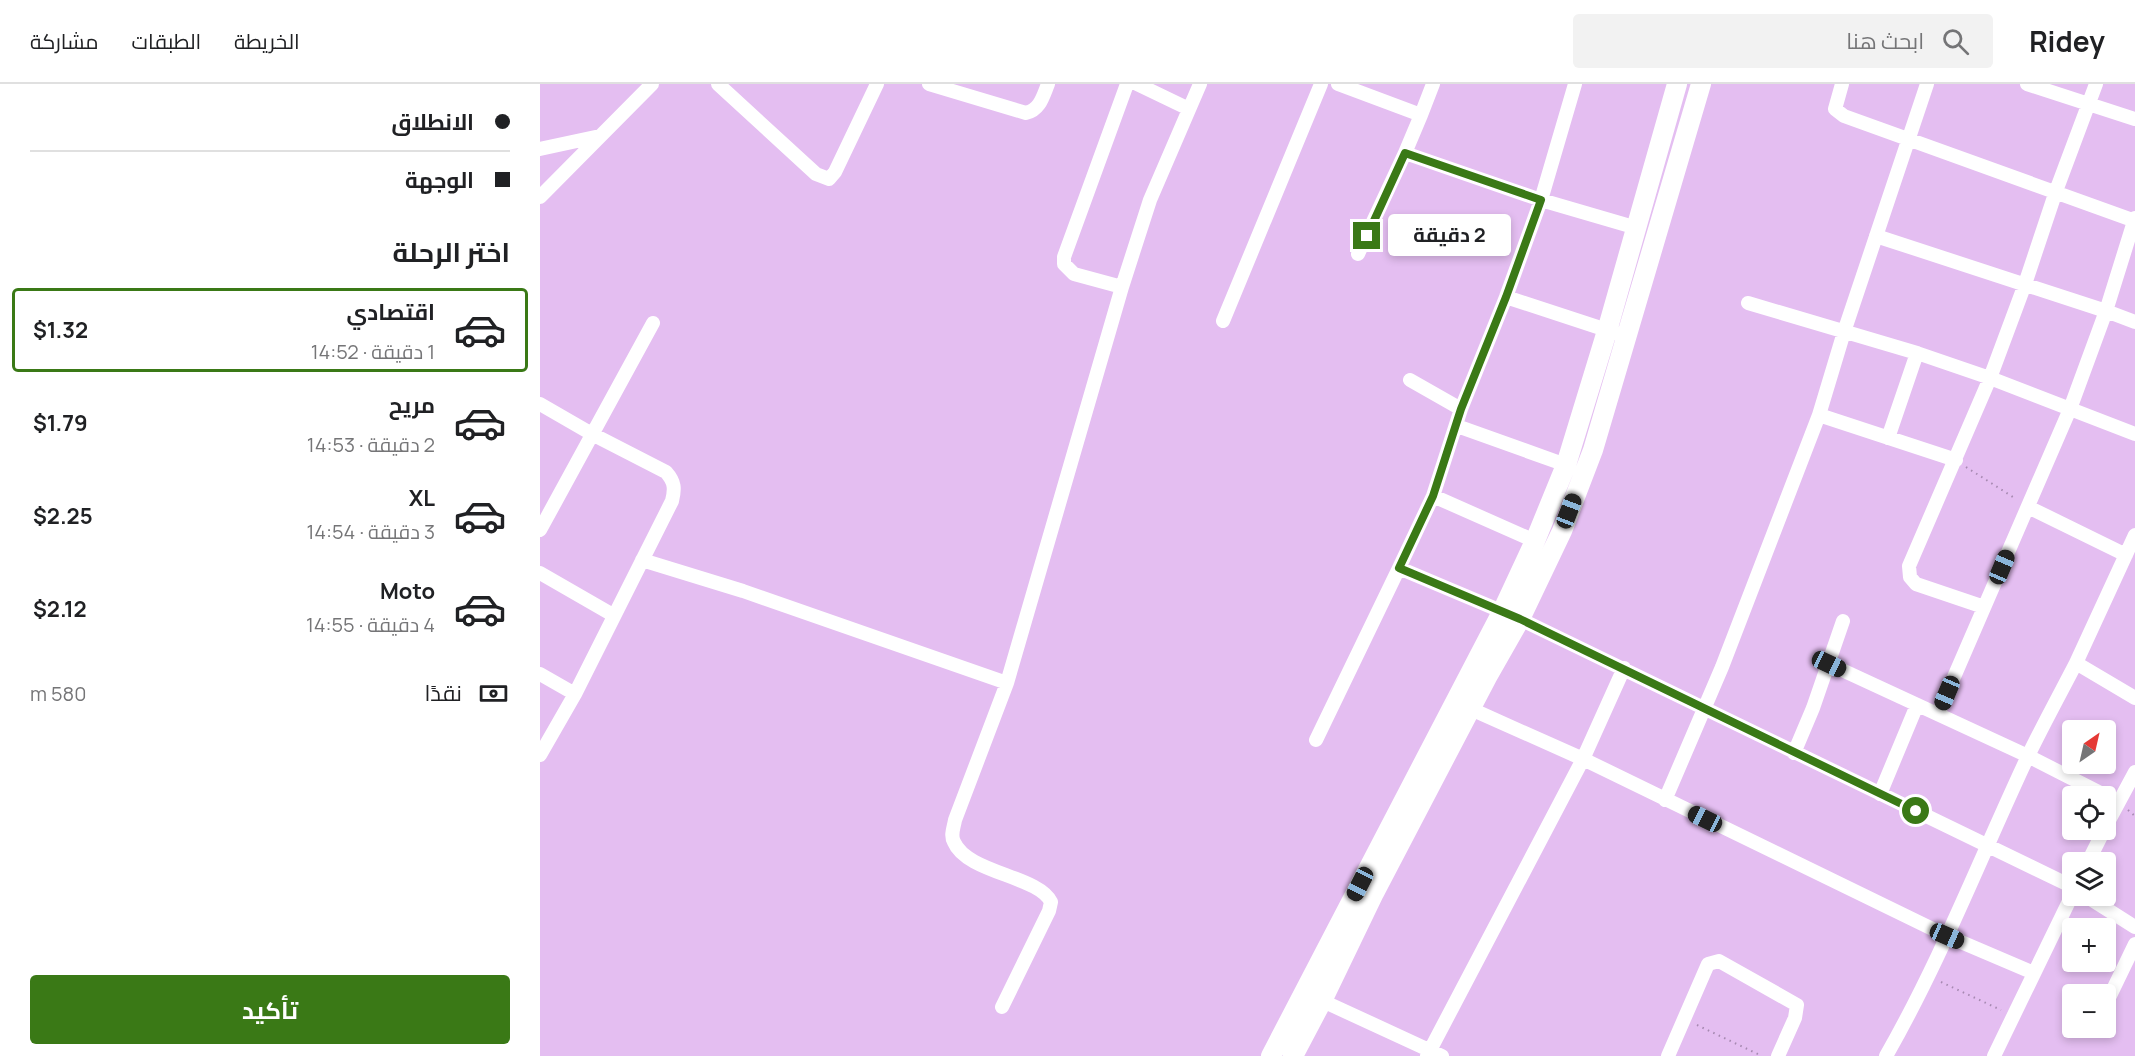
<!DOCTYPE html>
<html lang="ar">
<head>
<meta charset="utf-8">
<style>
	:root { --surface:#fff; --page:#f2f2f2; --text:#202124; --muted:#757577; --line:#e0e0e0; --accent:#3a7916 }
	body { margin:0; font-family:Manrope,Cairo,sans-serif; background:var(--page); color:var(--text); direction:rtl; height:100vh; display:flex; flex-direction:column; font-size:22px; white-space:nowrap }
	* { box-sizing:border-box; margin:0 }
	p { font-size:20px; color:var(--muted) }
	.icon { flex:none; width:33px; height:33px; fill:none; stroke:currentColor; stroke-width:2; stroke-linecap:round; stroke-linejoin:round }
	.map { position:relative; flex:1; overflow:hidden; direction:ltr }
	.panel { display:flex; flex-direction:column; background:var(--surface); width:540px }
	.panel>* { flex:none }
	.banner { display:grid; align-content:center; height:132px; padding:0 30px; background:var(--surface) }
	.needle { width:39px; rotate:34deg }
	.tools { position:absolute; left:1522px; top:636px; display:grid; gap:12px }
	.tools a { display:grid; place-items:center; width:54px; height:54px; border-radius:6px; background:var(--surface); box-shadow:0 3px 9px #0003; font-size:30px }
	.end { position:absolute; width:27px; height:27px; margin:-14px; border:8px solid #3a7916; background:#fff; box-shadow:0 0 0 3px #fff }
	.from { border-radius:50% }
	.bubble { position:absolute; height:42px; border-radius:6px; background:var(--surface); box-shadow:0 3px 9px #0003; font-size:20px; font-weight:700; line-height:42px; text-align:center; direction:rtl }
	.car { position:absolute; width:18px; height:36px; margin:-18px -9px; border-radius:8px; box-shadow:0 0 4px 2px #0007; background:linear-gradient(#222 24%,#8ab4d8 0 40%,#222 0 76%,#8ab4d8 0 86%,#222 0) }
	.banner b { display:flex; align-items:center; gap:21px; height:57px; font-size:22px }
	.banner b+b { border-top:2px solid var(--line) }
	.banner i { width:15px; height:15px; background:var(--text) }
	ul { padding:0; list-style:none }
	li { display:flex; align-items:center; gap:18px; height:84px; margin:0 12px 9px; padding:0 18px; border:3px solid transparent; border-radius:6px }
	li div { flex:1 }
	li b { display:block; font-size:22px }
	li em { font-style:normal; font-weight:700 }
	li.on { border-color:var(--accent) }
	li>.icon { width:54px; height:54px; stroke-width:1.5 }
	h2 { padding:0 30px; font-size:27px; line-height:72px }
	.pay { display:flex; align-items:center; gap:15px; height:66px; padding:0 30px; font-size:22px }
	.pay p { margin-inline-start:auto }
	.button { display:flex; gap:12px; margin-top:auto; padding:12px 30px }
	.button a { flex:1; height:69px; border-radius:6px; background:var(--accent); color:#fff; font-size:24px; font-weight:700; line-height:69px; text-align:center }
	header { display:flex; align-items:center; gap:36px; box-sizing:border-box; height:84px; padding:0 30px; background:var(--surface); border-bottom:2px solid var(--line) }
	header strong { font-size:28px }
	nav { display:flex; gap:33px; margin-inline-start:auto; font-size:21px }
	.search { width:420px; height:54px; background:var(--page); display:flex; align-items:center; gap:15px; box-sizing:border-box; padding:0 21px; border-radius:6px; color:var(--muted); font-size:22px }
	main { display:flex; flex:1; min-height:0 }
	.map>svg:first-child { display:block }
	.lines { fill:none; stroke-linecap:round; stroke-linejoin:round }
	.path { stroke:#a689b1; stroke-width:2; stroke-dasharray:1.5 4.5; stroke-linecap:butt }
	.minor { stroke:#fff; stroke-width:14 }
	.secondary { stroke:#fff; stroke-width:20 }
	.route { stroke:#3a7916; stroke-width:8 }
</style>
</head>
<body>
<header>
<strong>Ridey</strong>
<div class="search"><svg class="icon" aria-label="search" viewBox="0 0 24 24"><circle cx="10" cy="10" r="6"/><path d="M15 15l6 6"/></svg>ابحث هنا</div>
<nav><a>الخريطة</a><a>الطبقات</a><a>مشاركة</a></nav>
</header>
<main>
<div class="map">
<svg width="1595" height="972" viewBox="0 0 1595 972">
	<rect width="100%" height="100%" fill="#e4bef1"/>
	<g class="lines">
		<path class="path" d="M1426 383 1476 415
			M1588 726 1595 732
			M1401 898 1461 926
			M1157 941 1222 972"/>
		<path class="minor" d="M178 0 276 90 289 95 295 88 337 0
			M389 0 486 29C500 26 503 12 508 0
			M597 0 649 25
			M798 0 881 31 865 69 1001 116 1097 144
			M1035 0 1001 116 966 213 921 325 893 412 859 484 980 535 1533 803
			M1302 0 1295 25 1304 32 1595 137
			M1487 0 1595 35
			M881 31 893 0
			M0 65 60 52
			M0 113 112 0
			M1336 152 1566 227 1595 238
			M818 170 865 69
			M582 203 534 190 524 180V173L587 0
			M966 213 1088 253
			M1208 219 1377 269 1450 294 1595 350
			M683 237 781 0
			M870 296 921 325
			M0 320 52 350 126 388C135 398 135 405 132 417L35 610
			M1279 331 1416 376
			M917 342 1026 381
			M1348 354 1377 269
			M893 412 995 457
			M1488 423 1586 471
			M0 446 113 239
			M1595 451 1536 579 1595 614
			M102 476 203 507 467 599 582 203 610 116 660 0
			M0 489 73 531
			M1444 523 1376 500 1370 493 1369 482 1450 294 1485 200 1516 107 1556 0
			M1289 580 1488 672 1578 718
			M0 590 35 610 0 671
			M931 625 1043 675 1407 852 1494 889
			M1398 630 1530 325 1566 227 1595 134
			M776 656 859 484
			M1254 669 1273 624 1303 537
			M1340 710 1377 621
			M1125 716 1182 583 1279 331 1304 248 1387 0
			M1566 742 1595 688
			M1548 778 1564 746
			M1546 812 1595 843
			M774 913 902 972
			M1566 920 1595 860
			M462 923 509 827 511 818C499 792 427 789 414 758 410 751 414 743 415 736L467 599
			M887 972 1043 675 1084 584
			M1128 972 1168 880 1179 877 1257 921 1255 934 1238 972
			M1346 972C1401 876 1441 772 1488 672 1503 641 1520 610 1536 579
			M1454 972 1533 809"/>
		<path class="secondary" d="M731 972 962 528 995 457 1026 381 1067 247 1137 0
			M753 972 782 917 834 809 947 593 980 535 1022 447 1053 366 1161 0"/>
	</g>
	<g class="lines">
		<path class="route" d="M827 152 865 69 1001 116 966 213 921 325 893 412 859 484 980 535 1376 727"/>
	</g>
</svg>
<div class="tools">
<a><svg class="needle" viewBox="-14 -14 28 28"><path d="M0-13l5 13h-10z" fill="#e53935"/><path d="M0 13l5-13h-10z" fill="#757577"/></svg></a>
<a><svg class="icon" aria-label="locate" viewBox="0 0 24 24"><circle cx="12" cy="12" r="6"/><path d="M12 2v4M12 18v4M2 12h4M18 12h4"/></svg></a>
<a><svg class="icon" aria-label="layers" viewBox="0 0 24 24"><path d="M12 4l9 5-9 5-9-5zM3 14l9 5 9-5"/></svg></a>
<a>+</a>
<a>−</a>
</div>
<i class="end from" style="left:1376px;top:727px"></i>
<i class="end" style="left:827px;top:152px"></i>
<div class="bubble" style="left:848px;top:130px;width:123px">2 دقيقة</div>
<i class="car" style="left:1029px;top:427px;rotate:21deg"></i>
<i class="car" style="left:1462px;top:483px;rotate:23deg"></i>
<i class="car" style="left:1289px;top:580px;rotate:115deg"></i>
<i class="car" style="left:1407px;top:609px;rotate:203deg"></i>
<i class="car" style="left:1165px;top:735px;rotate:296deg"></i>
<i class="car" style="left:820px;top:800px;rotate:207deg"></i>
<i class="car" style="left:1407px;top:852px;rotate:114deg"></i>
</div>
<section class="panel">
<div class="banner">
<b><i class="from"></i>الانطلاق</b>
<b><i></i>الوجهة</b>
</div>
<h2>اختر الرحلة</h2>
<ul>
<li class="on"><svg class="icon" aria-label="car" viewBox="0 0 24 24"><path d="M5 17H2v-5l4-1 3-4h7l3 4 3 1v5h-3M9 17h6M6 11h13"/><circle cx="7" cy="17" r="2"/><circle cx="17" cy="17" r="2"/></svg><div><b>اقتصادي</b><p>1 دقيقة · 14:52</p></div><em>$1.32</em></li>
<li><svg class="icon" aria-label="car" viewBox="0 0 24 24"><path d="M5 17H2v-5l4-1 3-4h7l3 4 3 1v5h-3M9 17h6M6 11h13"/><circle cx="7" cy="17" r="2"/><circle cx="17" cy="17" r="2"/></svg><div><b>مريح</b><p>2 دقيقة · 14:53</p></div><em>$1.79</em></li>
<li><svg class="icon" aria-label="car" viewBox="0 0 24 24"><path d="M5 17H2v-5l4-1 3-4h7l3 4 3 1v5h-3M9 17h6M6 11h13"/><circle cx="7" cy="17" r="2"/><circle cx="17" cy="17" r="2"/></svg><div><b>XL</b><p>3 دقيقة · 14:54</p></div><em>$2.25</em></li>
<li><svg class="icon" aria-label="car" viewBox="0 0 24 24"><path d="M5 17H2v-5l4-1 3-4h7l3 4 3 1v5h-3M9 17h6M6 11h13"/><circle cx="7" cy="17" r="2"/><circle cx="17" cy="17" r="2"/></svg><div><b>Moto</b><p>4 دقيقة · 14:55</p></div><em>$2.12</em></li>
</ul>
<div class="pay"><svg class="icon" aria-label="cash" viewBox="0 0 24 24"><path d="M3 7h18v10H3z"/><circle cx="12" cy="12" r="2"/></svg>نقدًا<p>580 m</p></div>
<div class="button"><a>تأكيد</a></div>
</section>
</main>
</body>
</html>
